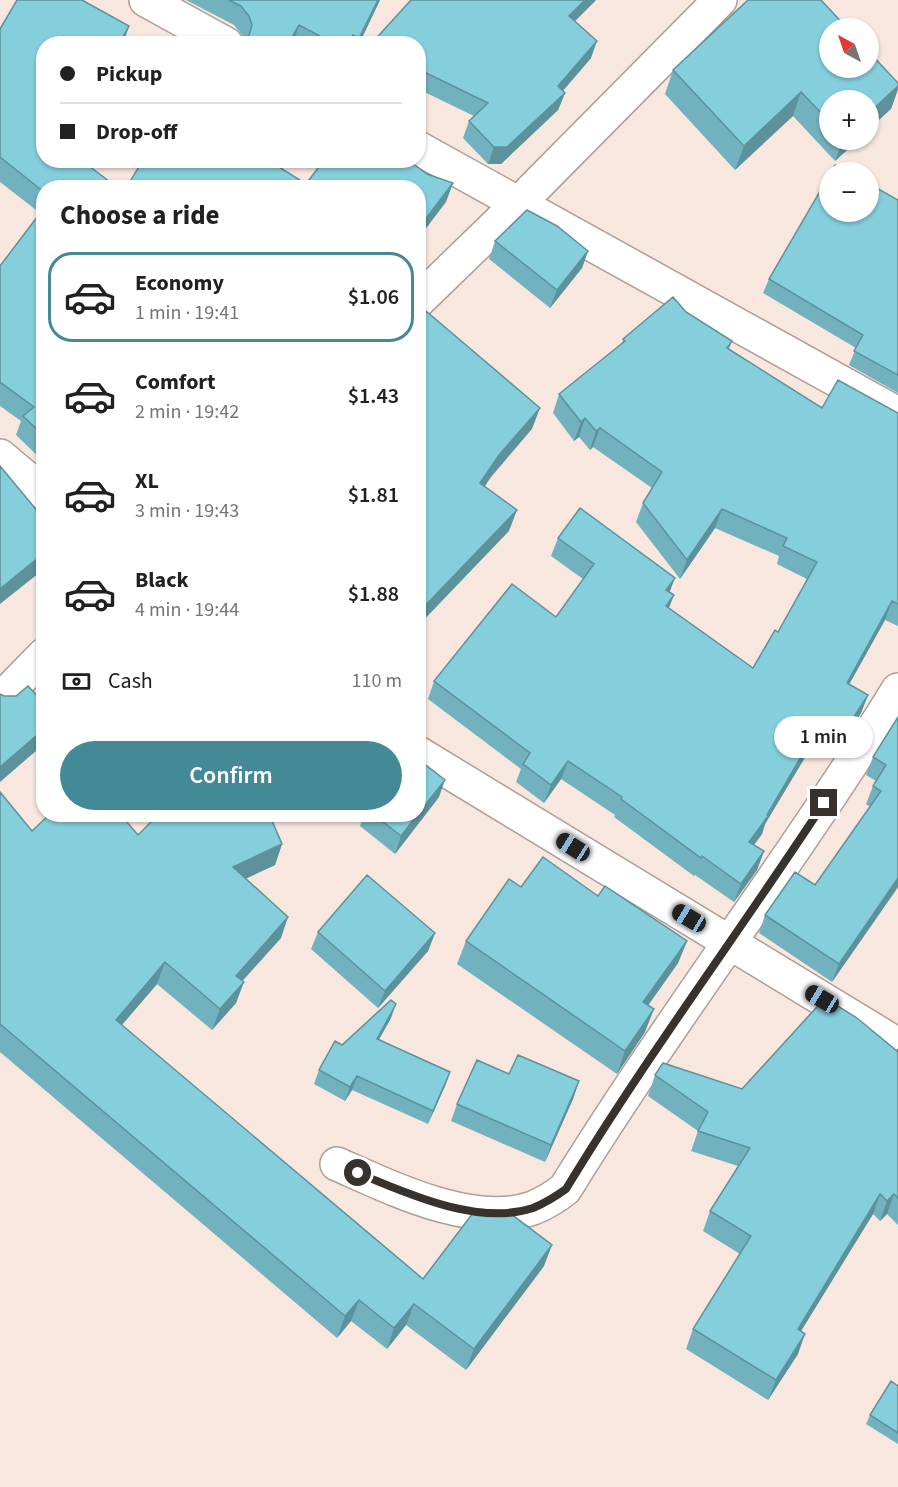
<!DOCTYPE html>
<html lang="en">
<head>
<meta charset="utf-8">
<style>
	:root { --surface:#fff; --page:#f6f6f6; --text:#202124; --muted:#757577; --line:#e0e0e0; --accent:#448996 }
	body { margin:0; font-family:"Source Sans 3",sans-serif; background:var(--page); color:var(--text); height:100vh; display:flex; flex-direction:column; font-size:22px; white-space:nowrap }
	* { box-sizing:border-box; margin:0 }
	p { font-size:20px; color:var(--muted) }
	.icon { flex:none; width:33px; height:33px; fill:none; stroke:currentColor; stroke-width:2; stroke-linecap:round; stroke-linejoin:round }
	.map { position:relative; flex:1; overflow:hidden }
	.details { position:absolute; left:36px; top:180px; width:390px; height:642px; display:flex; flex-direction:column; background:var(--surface); border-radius:24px; box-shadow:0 2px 4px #0004 }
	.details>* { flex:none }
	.guide { position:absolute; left:36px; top:36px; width:390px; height:132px; border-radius:24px; box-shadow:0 2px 4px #0004; display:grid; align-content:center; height:132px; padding:0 24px; background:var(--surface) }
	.needle { width:39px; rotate:320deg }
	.buttons { position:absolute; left:819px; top:18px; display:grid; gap:12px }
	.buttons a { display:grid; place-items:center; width:60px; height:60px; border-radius:50%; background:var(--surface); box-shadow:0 2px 4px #0004; font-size:30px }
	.end { position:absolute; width:27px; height:27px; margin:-14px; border:8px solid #38322f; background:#fff; box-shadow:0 0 0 3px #fff }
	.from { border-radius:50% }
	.bubble { position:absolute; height:42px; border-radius:21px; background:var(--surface); box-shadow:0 2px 4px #0004; font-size:20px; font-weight:600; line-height:42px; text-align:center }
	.car { position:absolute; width:18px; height:36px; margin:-18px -9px; border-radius:8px; box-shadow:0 0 4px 2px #0007; background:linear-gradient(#222 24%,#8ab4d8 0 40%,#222 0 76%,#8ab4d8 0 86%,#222 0) }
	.guide b { display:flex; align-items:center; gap:21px; height:57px; font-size:22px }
	.guide b+b { border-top:2px solid var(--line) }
	.guide i { width:15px; height:15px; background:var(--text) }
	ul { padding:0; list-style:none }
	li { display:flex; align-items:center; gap:18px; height:90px; margin:0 12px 9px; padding:0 12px; border:3px solid transparent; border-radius:24px }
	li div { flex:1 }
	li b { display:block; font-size:22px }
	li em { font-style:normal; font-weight:600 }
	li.selected { border-color:var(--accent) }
	li>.icon { width:54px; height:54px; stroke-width:1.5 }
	h2 { padding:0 24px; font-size:27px; line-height:72px }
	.pay { display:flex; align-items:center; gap:15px; height:66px; padding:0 24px; font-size:22px }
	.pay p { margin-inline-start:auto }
	.primary-button { display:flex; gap:12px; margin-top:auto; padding:12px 24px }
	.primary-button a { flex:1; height:69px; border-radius:36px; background:var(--accent); color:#fff; font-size:24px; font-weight:600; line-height:69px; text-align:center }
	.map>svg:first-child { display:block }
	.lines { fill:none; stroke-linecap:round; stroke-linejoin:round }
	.minor-casing { stroke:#ad9e96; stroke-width:36 }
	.tertiary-casing { stroke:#ad9e96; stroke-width:36 }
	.minor { stroke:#fff; stroke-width:33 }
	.tertiary { stroke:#fff; stroke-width:33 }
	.wall { fill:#72b2be }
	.shaded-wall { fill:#5d919b }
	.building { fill:#85cfdd; stroke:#5d919b; stroke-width:1.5 }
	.route { stroke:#38322f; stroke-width:8 }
</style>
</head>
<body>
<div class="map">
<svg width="898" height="1487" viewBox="0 0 898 1487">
	<rect width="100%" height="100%" fill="#f8e7df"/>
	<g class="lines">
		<g class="minor-casing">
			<path id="minor" d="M146 0 226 44
				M418 148 898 414
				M0 456 44 493
				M418 753 898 1045
				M337 1164C392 1188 473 1229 533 1208 545 1203 555 1197 565 1189 670 1019 793 860 898 690"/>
		</g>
		<g class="tertiary-casing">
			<path id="tertiary" d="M418 301 519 203 720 0
				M0 700 44 655"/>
		</g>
		<use href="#minor" class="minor"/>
		<use href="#tertiary" class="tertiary"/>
	</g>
	<path class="wall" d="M186 0H380L359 44H234L244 40 242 35 234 25Z
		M411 0H596L575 21 591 58 563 91 565 93 558 110 501 164H488L463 138 469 121 474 116 418 89V44Z
		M129 26 123 44H44V462L16 435 21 421 0 406V266L40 213 0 182V29Z
		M673 70 898 83V89L891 109 830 100V140H858L835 161 793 116 735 170 665 94Z
		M898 200V393L849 365 856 348 763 293 769 279Z
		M495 241 588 251 582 268 550 308 489 259Z
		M686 312 732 341 729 349 822 408 898 413V626L885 620 849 684 868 695 861 713 834 756 813 744 765 824 762 834 754 845 764 851 757 870 734 902 695 875 694 876 614 817 615 815 561 779 544 803 516 782 521 769 428 699 434 681 556 617 583 579 551 556 558 538 669 592V608L753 668 778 632 807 579 777 564 779 556 715 528 680 579 636 522 643 503 652 488 593 447 590 450 579 437 574 441 553 413 559 394 622 344 623 339Z
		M898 717V887L832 982 759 933 765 915 815 885 870 807 866 804 873 786 876 781 866 775 873 757Z
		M0 792 32 831 138 835 282 844 275 865 246 878 281 938 242 981 236 1003 212 1030 157 984 122 1025 423 1279 544 1266 466 1370 406 1325 387 1349 351 1321 337 1338 0 1052Z
		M439 797 395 854 360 826 364 814H418Z
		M521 887 598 896 687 941 678 963 648 1005 645 1032 617 1074 457 964 466 941Z
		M318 932 435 933 428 951 378 1008 311 949Z
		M391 1018 379 1039 450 1072 445 1086 428 1124 352 1090 345 1101 314 1084 319 1070 342 1045Z
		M898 1049V1225L887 1214 880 1221 873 1214 801 1331 798 1354 768 1400 686 1349 693 1329 740 1254 703 1231 710 1211 738 1166 691 1151 698 1131 648 1096 655 1075 742 1089 897 1051Z
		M509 1074 579 1081 573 1099 545 1162 451 1121 457 1104Z
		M898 1386V1444L866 1424 870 1415Z"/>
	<path class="shaded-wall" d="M378 0H380L359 44H357Z
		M585 0H596L563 33 569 16Z
		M299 25 293 44H288Z
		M129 26 123 44H119Z
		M597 41 591 58 552 103 558 86Z
		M898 86V89L891 109 868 130V114Z
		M801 92 793 116 735 170 744 146Z
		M565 93 558 110 501 164H488L494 147Z
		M843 140H858L835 161Z
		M453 183 446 202 418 239V229Z
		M588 251 582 268 550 308 557 290Z
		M540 408 532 429 491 477 473 504 480 483 499 455Z
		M585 418 579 437 574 441 581 422Z
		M600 428 593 447 590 450 596 431Z
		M722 509 715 528 680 579 687 560Z
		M517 510 509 531 418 626V613Z
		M44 553V569L0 604V589Z
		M675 578 668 596 666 590Z
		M674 595 667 613 666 606Z
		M892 601 885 620 840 701 847 683Z
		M868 695 861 713 834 756 840 738Z
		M819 726 813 744 765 824 762 834 743 860 749 842Z
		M44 729V744L0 782V767Z
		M568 761 561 779 544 803 551 785Z
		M445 780 439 797 395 854 401 836Z
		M282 844 275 865 226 888 233 867Z
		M764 851 757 870 734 902 741 884Z
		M898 878V887L832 982 839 964Z
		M288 917 281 938 228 997 236 976Z
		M435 933 428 951 378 1008 385 991Z
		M687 941 678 963 635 1024 643 1002Z
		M165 962 157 984 108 1041 116 1020Z
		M244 982 236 1003 212 1030 220 1009Z
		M396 1004 391 1018 372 1052 377 1039Z
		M654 1009 645 1032 617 1074 625 1051Z
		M450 1072 445 1086 428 1124 433 1111Z
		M357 1076 352 1090 345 1101 350 1087Z
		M579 1081 573 1099 545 1162 551 1145Z
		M880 1194 873 1214 790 1349 798 1329Z
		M894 1194 887 1214 880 1221 887 1201Z
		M552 1245 544 1266 466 1370 474 1349Z
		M359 1300 351 1321 337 1338 345 1316Z
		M414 1304 406 1325 387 1349 394 1328Z
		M805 1334 798 1354 768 1400 776 1380Z"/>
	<path class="building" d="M17 0H82L129 26 119 44H44V160H81L118 188H44V192L0 157V29Z
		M229 0H378L359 38 353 35 349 44H335L299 25 288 44H234L243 41 249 35 252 25 249 16 241 6Z
		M411 0H585L569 16 597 41 558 86 565 93 507 147H494L469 121 488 103 418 69V44H371Z
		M748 0H821L847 28H830V68H868V51L898 83V86L868 114V100H830V122L801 92 744 146 673 70Z
		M220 39 233 44H217Z
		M143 160H268L306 184 324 160H408L427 174 453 183 418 229V188H126Z
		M835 165 849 172H831Z
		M830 174V212H868V183L898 200V375L854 351 863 335 769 279Z
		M44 208V436L23 416 34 407 0 382V266Z
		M527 210 557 226 588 251 557 290 495 241Z
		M673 297 686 312 732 341 727 348 822 408 838 380 898 413V604L892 601 847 683 868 695 840 738 819 726 767 815 768 816 749 842 764 851 741 884 702 856 701 858 621 799 622 797 568 761 551 785 523 764 530 753 434 681 512 584 556 617 594 564 558 538 580 508 675 578 666 590 674 595 666 606 753 668 775 630 778 632 817 562 783 546 787 538 722 509 687 560 643 503 662 472 600 428 596 431 585 418 581 422 559 394 625 341 623 339Z
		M426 311 540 408 499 455 480 483 517 510 418 613V320Z
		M0 466 44 519V553L0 589Z
		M28 686 44 703V729L0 767V694L4 696H16Z
		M898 717V878L839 964 765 915 795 872 815 885 881 791 873 786 886 765 873 757Z
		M418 759 445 780 418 814Z
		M0 792 32 831 50 814H120L138 835 159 814H269L282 844 233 867 288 917 236 976 244 982 220 1009 165 962 116 1020 423 1279 476 1209 507 1211 552 1245 474 1349 414 1304 394 1328 359 1300 345 1316 0 1024Z
		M373 814H418L401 836Z
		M543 857 598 896 605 886 687 941 643 1002 654 1009 625 1051 466 941 509 879 521 887Z
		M367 875 435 933 385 991 318 932Z
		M825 998 857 1018 897 1051 898 1049V1198L894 1194 887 1201 880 1194 798 1329 805 1334 776 1380 693 1329 751 1236 710 1211 750 1148 698 1131 708 1112 655 1075 663 1063 742 1089Z
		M391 1000 396 1004 377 1039 450 1072 433 1111 357 1076 350 1087 319 1070 335 1041 342 1045Z
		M518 1055 579 1081 551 1145 457 1104 477 1060 509 1074Z
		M891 1381 898 1386V1433L870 1415Z"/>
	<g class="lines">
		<path class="route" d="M358 1173C408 1194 479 1226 533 1208 545 1203 555 1197 566 1189 646 1057 739 933 824 803"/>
	</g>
</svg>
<div class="buttons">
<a><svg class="needle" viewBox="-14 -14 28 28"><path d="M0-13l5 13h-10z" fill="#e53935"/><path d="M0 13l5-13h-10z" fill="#757577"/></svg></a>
<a>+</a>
<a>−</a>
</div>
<i class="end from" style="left:358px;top:1173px"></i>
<i class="end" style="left:824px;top:803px"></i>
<div class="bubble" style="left:774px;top:716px;width:99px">1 min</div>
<i class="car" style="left:573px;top:847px;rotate:302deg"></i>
<i class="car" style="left:689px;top:918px;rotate:301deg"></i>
<i class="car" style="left:822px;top:999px;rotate:301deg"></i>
<div class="guide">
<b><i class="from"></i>Pickup</b>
<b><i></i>Drop-off</b>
</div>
<section class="details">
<h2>Choose a ride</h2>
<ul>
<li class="selected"><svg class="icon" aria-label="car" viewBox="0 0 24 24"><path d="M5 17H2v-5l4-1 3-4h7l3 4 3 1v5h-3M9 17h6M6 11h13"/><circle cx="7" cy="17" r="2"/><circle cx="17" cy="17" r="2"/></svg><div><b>Economy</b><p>1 min · 19:41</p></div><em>$1.06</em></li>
<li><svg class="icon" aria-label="car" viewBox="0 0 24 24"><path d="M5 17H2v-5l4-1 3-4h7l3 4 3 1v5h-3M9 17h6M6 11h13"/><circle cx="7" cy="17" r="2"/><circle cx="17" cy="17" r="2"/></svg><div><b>Comfort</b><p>2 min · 19:42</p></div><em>$1.43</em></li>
<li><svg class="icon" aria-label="car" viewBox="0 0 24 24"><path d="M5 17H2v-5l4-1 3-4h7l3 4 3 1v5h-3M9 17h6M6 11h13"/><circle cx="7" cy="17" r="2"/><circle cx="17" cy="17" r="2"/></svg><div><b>XL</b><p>3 min · 19:43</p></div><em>$1.81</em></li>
<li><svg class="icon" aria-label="car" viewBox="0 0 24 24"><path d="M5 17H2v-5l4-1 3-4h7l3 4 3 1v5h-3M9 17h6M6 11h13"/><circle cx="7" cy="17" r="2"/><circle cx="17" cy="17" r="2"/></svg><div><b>Black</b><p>4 min · 19:44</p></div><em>$1.88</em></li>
</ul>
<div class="pay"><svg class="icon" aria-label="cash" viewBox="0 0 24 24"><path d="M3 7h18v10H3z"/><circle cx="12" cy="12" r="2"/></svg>Cash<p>110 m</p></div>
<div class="primary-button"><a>Confirm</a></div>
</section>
</div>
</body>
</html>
